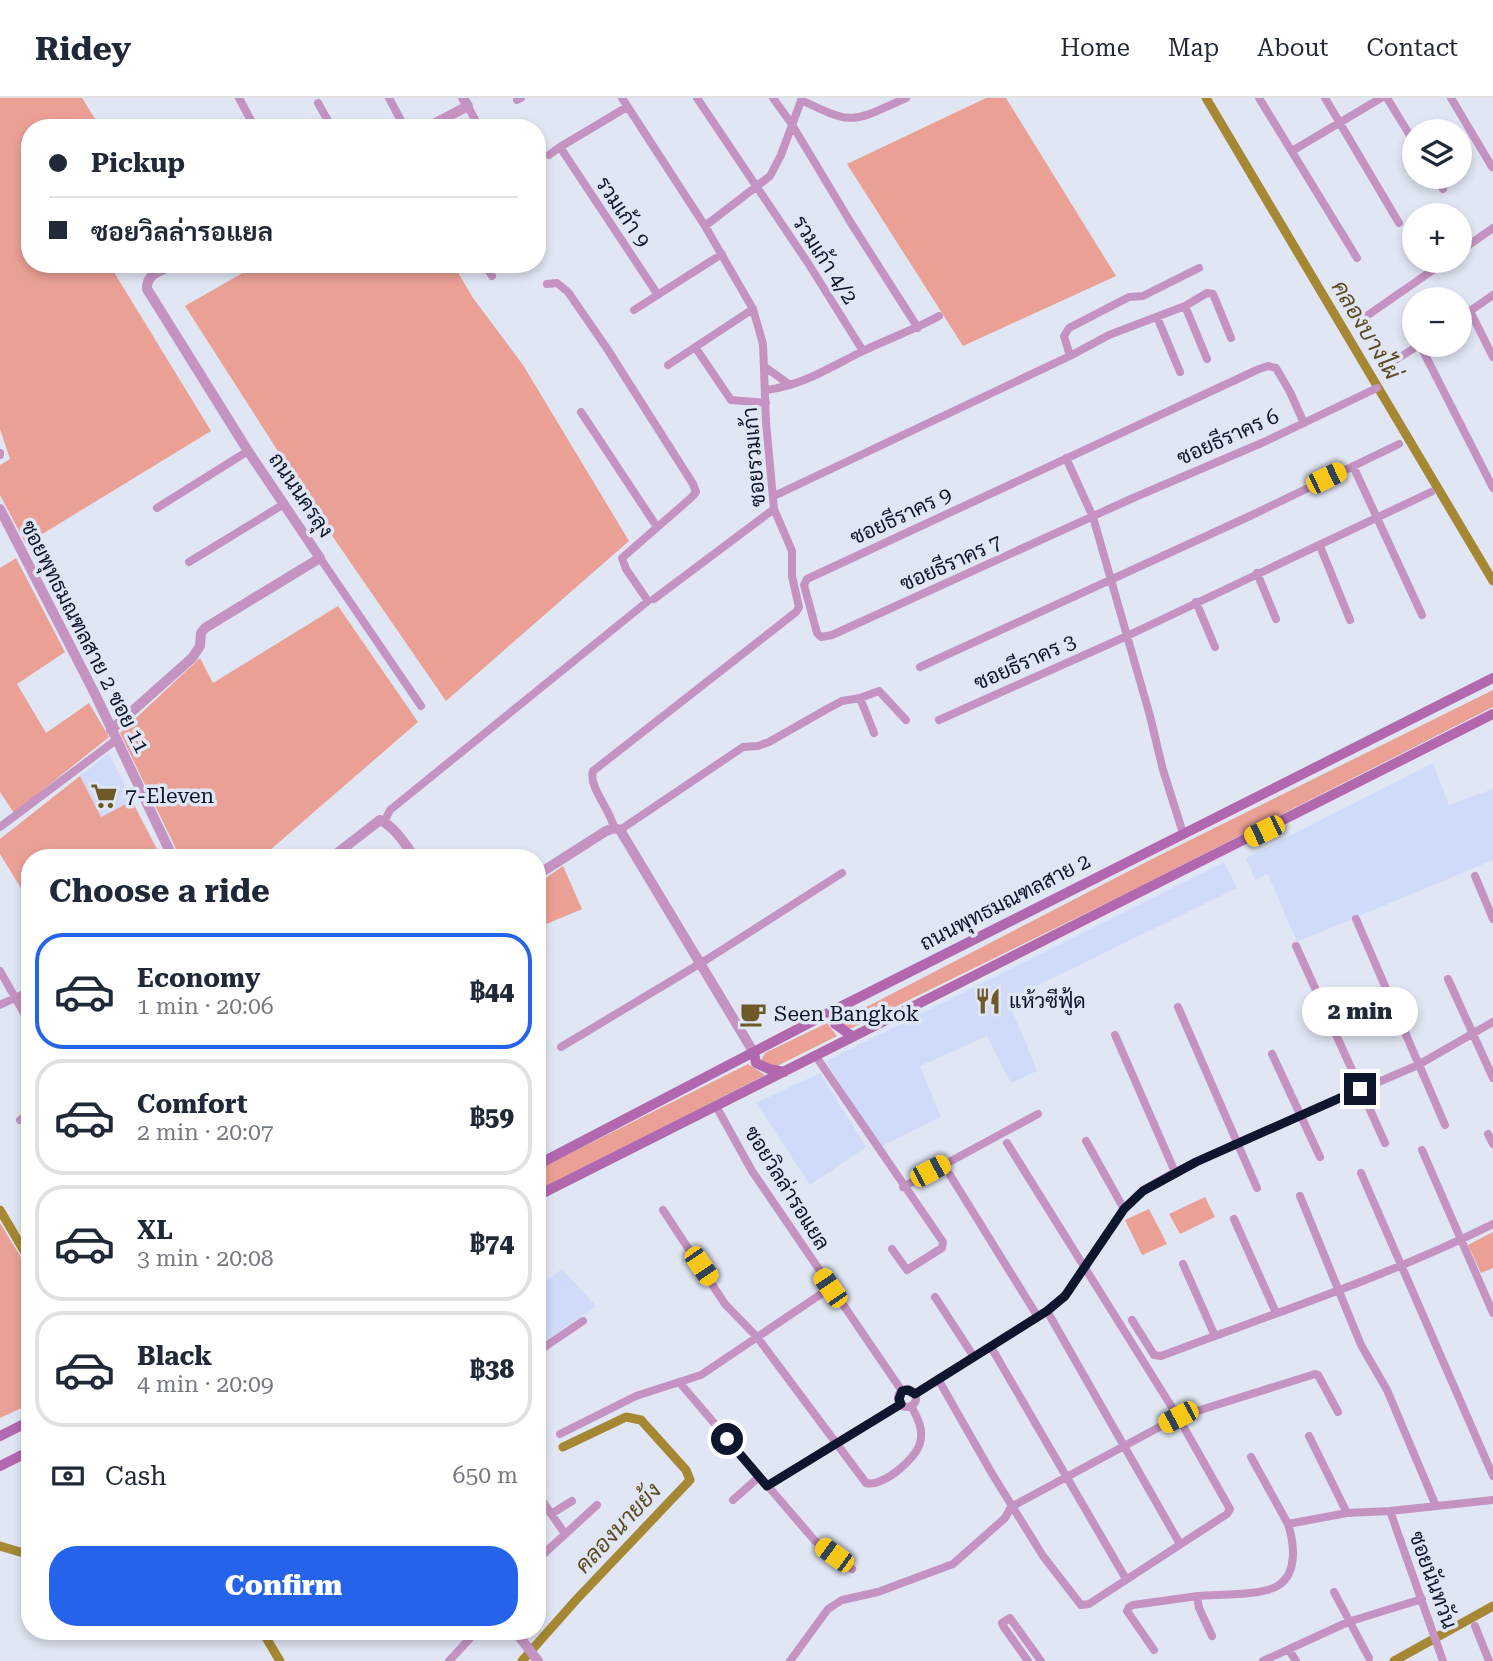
<!DOCTYPE html>
<html lang="en">
<head>
<meta charset="utf-8">
<style>
	:root { --surface:#fff; --page:#f6f6f7; --text:#1f2937; --muted:#747a83; --line:#e0e1e3; --accent:#2563eb }
	body { margin:0; font-family:"Roboto Serif",Sarabun,serif; background:var(--page); color:var(--text); height:100vh; display:flex; flex-direction:column; font-size:26px; white-space:nowrap }
	* { box-sizing:border-box; margin:0 }
	p { font-size:23px; color:var(--muted) }
	.icon { flex:none; width:38px; height:38px; fill:none; stroke:currentColor; stroke-width:2; stroke-linecap:round; stroke-linejoin:round }
	.map { position:relative; flex:1; overflow:hidden }
	.drawer { position:absolute; left:21px; top:751px; width:525px; height:791px; display:flex; flex-direction:column; background:var(--surface); border-radius:28px; box-shadow:0 4px 10px #0003 }
	.drawer>* { flex:none }
	.hud { position:absolute; left:21px; top:21px; width:525px; height:154px; border-radius:28px; box-shadow:0 4px 10px #0003; display:grid; align-content:center; height:154px; padding:0 28px; background:var(--surface) }
	.controls { position:absolute; left:1402px; top:21px; display:grid; gap:14px }
	.controls a { display:grid; place-items:center; width:70px; height:70px; border-radius:50%; background:var(--surface); box-shadow:0 4px 10px #0003; font-size:35px }
	.end { position:absolute; width:32px; height:32px; margin:-16px; border:9px solid #0e162d; background:#fff; box-shadow:0 0 0 4px #fff }
	.from { border-radius:50% }
	.bubble { position:absolute; height:49px; border-radius:24px; background:var(--surface); box-shadow:0 4px 10px #0003; font-size:23px; font-weight:800; line-height:49px; text-align:center }
	.car { position:absolute; width:21px; height:42px; margin:-21px -10px; border-radius:9px; box-shadow:0 0 5px 2px #0007; background:linear-gradient(#f5c518 24%,#345 0 40%,#f5c518 0 76%,#345 0 86%,#f5c518 0) }
	.hud b { display:flex; align-items:center; gap:24px; height:66px; font-size:26px }
	.hud b+b { border-top:2px solid var(--line) }
	.hud i { width:18px; height:18px; background:var(--text) }
	ul { padding:0; list-style:none }
	li { display:flex; align-items:center; gap:21px; height:116px; margin:0 14px 10px; padding:0 14px; border:4px solid var(--line); border-radius:28px }
	li div { flex:1 }
	li b { display:block; font-size:26px }
	li em { font-style:normal; font-weight:800 }
	li.current { border-color:var(--accent) }
	li>.icon { width:63px; height:63px; stroke-width:1.5 }
	h2 { padding:0 28px; font-size:32px; line-height:84px }
	.pay { display:flex; align-items:center; gap:18px; height:77px; padding:0 28px; font-size:26px }
	.pay p { margin-inline-start:auto }
	.button { display:flex; gap:14px; margin-top:auto; padding:14px 28px }
	.button a { flex:1; height:80px; border-radius:28px; background:var(--accent); color:#fff; font-size:28px; font-weight:800; line-height:80px; text-align:center }
	header { display:flex; align-items:center; gap:42px; box-sizing:border-box; height:98px; padding:0 35px; background:var(--surface); border-bottom:2px solid var(--line) }
	header strong { font-size:33px }
	nav { display:flex; gap:38px; margin-inline-start:auto; font-size:24px }
	.map>svg:first-child { display:block }
	.built { fill:#cfdbf8 }
	.green { fill:#eaa095 }
	.lines { fill:none; stroke-linecap:round; stroke-linejoin:round }
	.canal { stroke:#a58734; stroke-width:9 }
	.minor { stroke:#c593c2; stroke-width:8 }
	.tertiary { stroke:#c593c2; stroke-width:10 }
	.secondary { stroke:#b268af; stroke-width:10 }
	.route { stroke:#0e162d; stroke-width:9 }
	.labels { text-anchor:middle; dominant-baseline:central; stroke-width:7; stroke-linejoin:round; paint-order:stroke }
	.street-label { font-size:21px; fill:#0e162d; stroke:#e1e6f4 }
	.poi-label { font-size:21px; fill:#0e162d; stroke:#e1e6f4; text-anchor:start }
	.water-label { font-size:23px; font-style:italic; fill:#5d4c20; stroke:#e1e6f4 }
</style>
</head>
<body>
<header>
<strong>Ridey</strong>
<nav><a>Home</a><a>Map</a><a>About</a><a>Contact</a></nav>
</header>
<div class="map">
<svg width="1493" height="1563" viewBox="0 0 1493 1563">
	<rect width="100%" height="100%" fill="#e1e6f4"/>
	<path class="built" d="M109 655 132 703 101 719 80 678Z
		M1433 665 1449 707 1493 691V762L1297 844 1268 776 1255 782 1246 760Z
		M1224 764 1237 790 1008 902 1037 973 1011 985 987 938 920 968 941 1019 880 1049 826 963Z
		M820 975 866 1049 810 1087 756 1005Z
		M562 1171 596 1208 537 1249V1189Z"/>
	<path class="green" d="M0 0H82L101 30H30V166H109L211 333 26 446 0 397V367L10 361 0 331Z
		M986 0H1006L1116 178 963 248 847 66Z
		M258 166H453L473 200 523 267 629 443 446 603 335 442 185 208Z
		M16 460 65 554 17 586 46 635 89 605 109 639 14 715 0 694V470Z
		M338 508 418 624 262 759H180L120 635 200 560 213 585Z
		M1493 592V609L1129 794 852 930 846 931 840 925 845 920 1154 760Z
		M80 678 101 719 132 703 161 759 30 760V805L0 756V741Z
		M563 768 582 811 537 830V786Z
		M827 925 837 938 775 969 761 962 765 955Z
		M748 966 765 977 537 1093V1072Z
		M1205 1099 1215 1119 1180 1136 1169 1116Z
		M1149 1111 1167 1146 1142 1157 1125 1122Z
		M0 1125 30 1174V1306L0 1320Z
		M1493 1134V1170L1481 1175 1468 1147Z"/>
	<g class="lines">
		<path class="canal" d="M1206 0 1493 483
			M0 1112 30 1163
			M0 1448 30 1457
			M262 1533 280 1563
			M522 1563 576 1502 690 1382 686 1372 641 1322 626 1319 563 1349
			M1394 1563 1493 1508"/>
		<path class="minor" d="M239 0 255 30
			M389 0 405 30
			M697 0 808 165 863 253
			M773 0 791 25 851 125 918 230
			M1259 0 1357 160
			M1325 0 1399 125
			M1387 0 1414 44
			M1451 0 1492 69
			M517 2 521 0
			M801 2C855 28 852 24 906 0
			M318 5 332 30
			M468 8 479 30
			M627 9 560 49 658 197
			M1292 53 1381 0
			M549 57 560 49
			M1435 79 1443 91
			M705 128 770 78 781 57 802 0
			M1460 153 1493 130
			M484 166 492 178
			M1185 208 1207 261
			M634 212 722 156
			M1470 213 1493 259
			M1368 217 1446 163
			M1157 219 1180 274
			M1460 220 1493 197
			M1420 247 1493 390
			M695 249 731 302 766 305
			M1070 258 1064 238 1069 230 1129 199 1143 198 1199 170
			M1391 265 1419 247
			M668 267 753 211
			M765 269 790 287
			M766 292C801 288 829 270 861 254 887 241 914 232 939 218
			M581 314 657 429
			M1304 325 1290 294 1276 270 1268 268 1259 271 807 481 804 487 817 535 821 539 832 537 1133 400 1264 344 1377 290
			M0 355V357
			M1066 360 1093 419 1150 618 1163 672 1183 735
			M1353 368 1422 517
			M774 398 1070 258 1109 237 1185 208 1207 195 1213 196 1231 240
			M157 410 248 353
			M1320 448 1350 522
			M320 460 421 608
			M189 464 284 406
			M1257 475 1276 521
			M654 501 774 411
			M1196 504 1215 549
			M920 569 1250 418 1399 346
			M860 600 879 593 906 622
			M939 622 1127 538 1431 394
			M384 724 390 712 648 503 626 471 622 460 692 399 696 394 693 386 606 249 568 194 557 185 547 186
			M0 729 116 642
			M614 730C611 712 588 689 593 673L796 514 799 509 792 478V453L774 411 766 324 763 246 753 211 705 128 622 0
			M620 732 743 649 758 648 769 644 827 611 842 603 860 600 874 635
			M1475 778 1493 821
			M1356 821 1445 1027
			M1296 848 1385 1045
			M0 873 30 926
			M1448 881 1493 980
			M0 907 30 893
			M1178 909 1257 1090
			M1115 937 1175 1074
			M561 949 706 862 842 775
			M1272 956 1320 1059
			M815 957 943 1144 942 1150 907 1172 892 1151
			M716 1008 752 1073 902 1293
			M20 1022 30 1014
			M1488 1036 1493 1046
			M1086 1043 1124 1111
			M1422 1052 1493 1215
			M1361 1075 1493 1378
			M950 1077 1038 1219
			M903 1089 1038 1016
			M1300 1098 1361 1247 1387 1292 1436 1408
			M663 1112 725 1206 757 1239 866 1385C883 1389 916 1361 920 1345 924 1331 917 1319 911 1308
			M1234 1121 1276 1215
			M1183 1166 1215 1238
			M935 1199 974 1259
			M1047 1213 1180 1446
			M1132 1222 1154 1257 1161 1258C1272 1216 1386 1179 1493 1126
			M991 1249 1126 1481
			M537 1254 583 1223
			M938 1281 991 1374 1043 1458 1081 1507 1089 1506 1227 1416 1230 1411 1178 1319 1007 1045
			M679 1284 815 1443 852 1471
			M898 1300a9 9 0 1 1 18 0a9 9 0 1 1-18 0Z
			M915 1296 1047 1213 1065 1198 1124 1111 1143 1092 1175 1074 1237 1045 1418 967 1493 924
			M560 1336 636 1298 701 1277 830 1190
			M1309 1338 1347 1415
			M767 1388 901 1306
			M542 1389 538 1394 539 1398 565 1436
			M733 1402 759 1379
			M1390 1413 1443 1563
			M551 1416 572 1403
			M1288 1426 1347 1415 1390 1413 1493 1402
			M537 1462 597 1407
			M1334 1494 1369 1560
			M1197 1499 1199 1510 1212 1538
			M1475 1528 1489 1563
			M1154 1552 1127 1513 1129 1509 1133 1507C1155 1504 1177 1501 1198 1498 1219 1496 1263 1498 1279 1487 1298 1474 1294 1445 1288 1426L1251 1359
			M1289 1552 1296 1563
			M449 1563 477 1533
			M790 1563 828 1511 842 1502 878 1494 953 1466 1005 1420 1011 1409 1178 1319 1315 1276 1318 1277 1338 1314
			M1028 1563 1003 1528 1002 1525 1010 1520 1041 1563
			M1263 1563 1348 1524 1422 1501"/>
		<path class="tertiary" d="M426 30 468 8 463 0
			M0 411 95 596 173 760
			M111 632 192 560 200 548 201 535 205 530 320 460 248 353 147 191C146 175 163 172 175 166
			M331 760 380 722C396 730 405 746 415 760
			M537 777 606 733 614 730 620 732 754 955
			M515 1533 538 1563"/>
		<path class="secondary" d="M838 910 835 926 852 938
			M754 955 756 965 769 971 784 974
			M537 1067 838 910 1493 580
			M537 1098 1493 616
			M0 1338 30 1323
			M0 1368 30 1353"/>
	</g>
	<g class="lines">
		<path class="route" d="M727 1341 767 1388 901 1306 899 1301 902 1293 908 1292 915 1296 1047 1213 1065 1198 1124 1111 1143 1093 1196 1064 1360 991"/>
	</g>
	<defs>
		<g id="supermarket-bare" transform="scale(2.1)"><path d="M-6-5.5h2.5l.6 2H6L4.5 2H-2.5L-4.4-4H-6ZM-1.5 3.2a1.3 1.3 0 1 0 .1 0ZM3 3.2a1.3 1.3 0 1 0 .1 0Z" fill="#6d5a28" stroke="#e1e6f4" stroke-width="2.5" paint-order="stroke"/></g>
		<g id="restaurant-bare" transform="scale(2.1)"><path d="M-5-6h1v4h1v-4h1v4h1v-4h1v5L-1.5 .5V6h-2V.5L-5-1ZM5-6V6H3V1.5H1.5Q1.5-4 5-6Z" fill="#6d5a28" stroke="#e1e6f4" stroke-width="2.5" paint-order="stroke"/></g>
		<g id="cafe-bare" transform="scale(2.1)"><path d="M-5.5-4.5H6V0H3Q3 3.5 0 3.5H-2.5Q-5.5 3.5-5.5 0ZM3-3.2v2h1.7v-2ZM-6 4.5H4V6H-6Z" fill="#6d5a28" stroke="#e1e6f4" stroke-width="2.5" paint-order="stroke"/></g>
	</defs>
	<g fill-rule="evenodd">
		<use href="#supermarket-bare" x="104" y="698"/>
		<use href="#restaurant-bare" x="988" y="903"/>
		<use href="#cafe-bare" x="753" y="916"/>
	</g>
	<g class="labels">
		<g class="street-label">
			<text transform="translate(623 114) rotate(56)">รวมเก้า 9</text>
			<text transform="translate(825 162) rotate(57)">รวมเก้า 4/2</text>
			<text transform="translate(1228 339) rotate(-24)">ซอยธีราคร 6</text>
			<text transform="translate(754 359) rotate(-95)">ซอยรวมเก้า</text>
			<text transform="translate(301 397) rotate(56)">ถนนนครลุง</text>
			<text transform="translate(901 418) rotate(-25)">ซอยธีราคร 9</text>
			<text transform="translate(951 465) rotate(-24)">ซอยธีราคร 7</text>
			<text transform="translate(85 539) rotate(63)">ซอยพุทธมณฑลสาย 2 ซอย 11</text>
			<text transform="translate(1025 564) rotate(-24)">ซอยธีราคร 3</text>
			<text transform="translate(1005 804) rotate(-27)">ถนนพุทธมณฑลสาย 2</text>
			<text transform="translate(787 1090) rotate(58)">ซอยวิลล่ารอแยล</text>
			<text transform="translate(1433 1482) rotate(70)">ซอยนันทวัน</text>
		</g>
		<g class="poi-label">
			<text x="125" y="698">7-Eleven</text>
			<text x="1009" y="903">แห้วซีฟู้ด</text>
			<text x="774" y="916">Seen Bangkok</text>
		</g>
		<g class="water-label">
			<text transform="translate(1366 232) rotate(59)">คลองบางไผ่</text>
			<text transform="translate(618 1430) rotate(-47)">คลองนายย้ง</text>
		</g>
	</g>
</svg>
<div class="controls">
<a><svg class="icon" aria-label="layers" viewBox="0 0 24 24"><path d="M12 4l9 5-9 5-9-5zM3 14l9 5 9-5"/></svg></a>
<a>+</a>
<a>−</a>
</div>
<i class="end from" style="left:727px;top:1341px"></i>
<i class="end" style="left:1360px;top:991px"></i>
<div class="bubble" style="left:1302px;top:889px;width:116px">2 min</div>
<i class="car" style="left:1326px;top:380px;rotate:64deg"></i>
<i class="car" style="left:1264px;top:733px;rotate:244deg"></i>
<i class="car" style="left:930px;top:1073px;rotate:62deg"></i>
<i class="car" style="left:701px;top:1168px;rotate:146deg"></i>
<i class="car" style="left:830px;top:1190px;rotate:326deg"></i>
<i class="car" style="left:1178px;top:1319px;rotate:242deg"></i>
<i class="car" style="left:834px;top:1457px;rotate:306deg"></i>
<div class="hud">
<b><i class="from"></i>Pickup</b>
<b><i></i>ซอยวิลล่ารอแยล</b>
</div>
<section class="drawer">
<h2>Choose a ride</h2>
<ul>
<li class="current"><svg class="icon" aria-label="car" viewBox="0 0 24 24"><path d="M5 17H2v-5l4-1 3-4h7l3 4 3 1v5h-3M9 17h6M6 11h13"/><circle cx="7" cy="17" r="2"/><circle cx="17" cy="17" r="2"/></svg><div><b>Economy</b><p>1 min · 20:06</p></div><em>฿44</em></li>
<li><svg class="icon" aria-label="car" viewBox="0 0 24 24"><path d="M5 17H2v-5l4-1 3-4h7l3 4 3 1v5h-3M9 17h6M6 11h13"/><circle cx="7" cy="17" r="2"/><circle cx="17" cy="17" r="2"/></svg><div><b>Comfort</b><p>2 min · 20:07</p></div><em>฿59</em></li>
<li><svg class="icon" aria-label="car" viewBox="0 0 24 24"><path d="M5 17H2v-5l4-1 3-4h7l3 4 3 1v5h-3M9 17h6M6 11h13"/><circle cx="7" cy="17" r="2"/><circle cx="17" cy="17" r="2"/></svg><div><b>XL</b><p>3 min · 20:08</p></div><em>฿74</em></li>
<li><svg class="icon" aria-label="car" viewBox="0 0 24 24"><path d="M5 17H2v-5l4-1 3-4h7l3 4 3 1v5h-3M9 17h6M6 11h13"/><circle cx="7" cy="17" r="2"/><circle cx="17" cy="17" r="2"/></svg><div><b>Black</b><p>4 min · 20:09</p></div><em>฿38</em></li>
</ul>
<div class="pay"><svg class="icon" aria-label="cash" viewBox="0 0 24 24"><path d="M3 7h18v10H3z"/><circle cx="12" cy="12" r="2"/></svg>Cash<p>650 m</p></div>
<div class="button"><a>Confirm</a></div>
</section>
</div>
</body>
</html>
